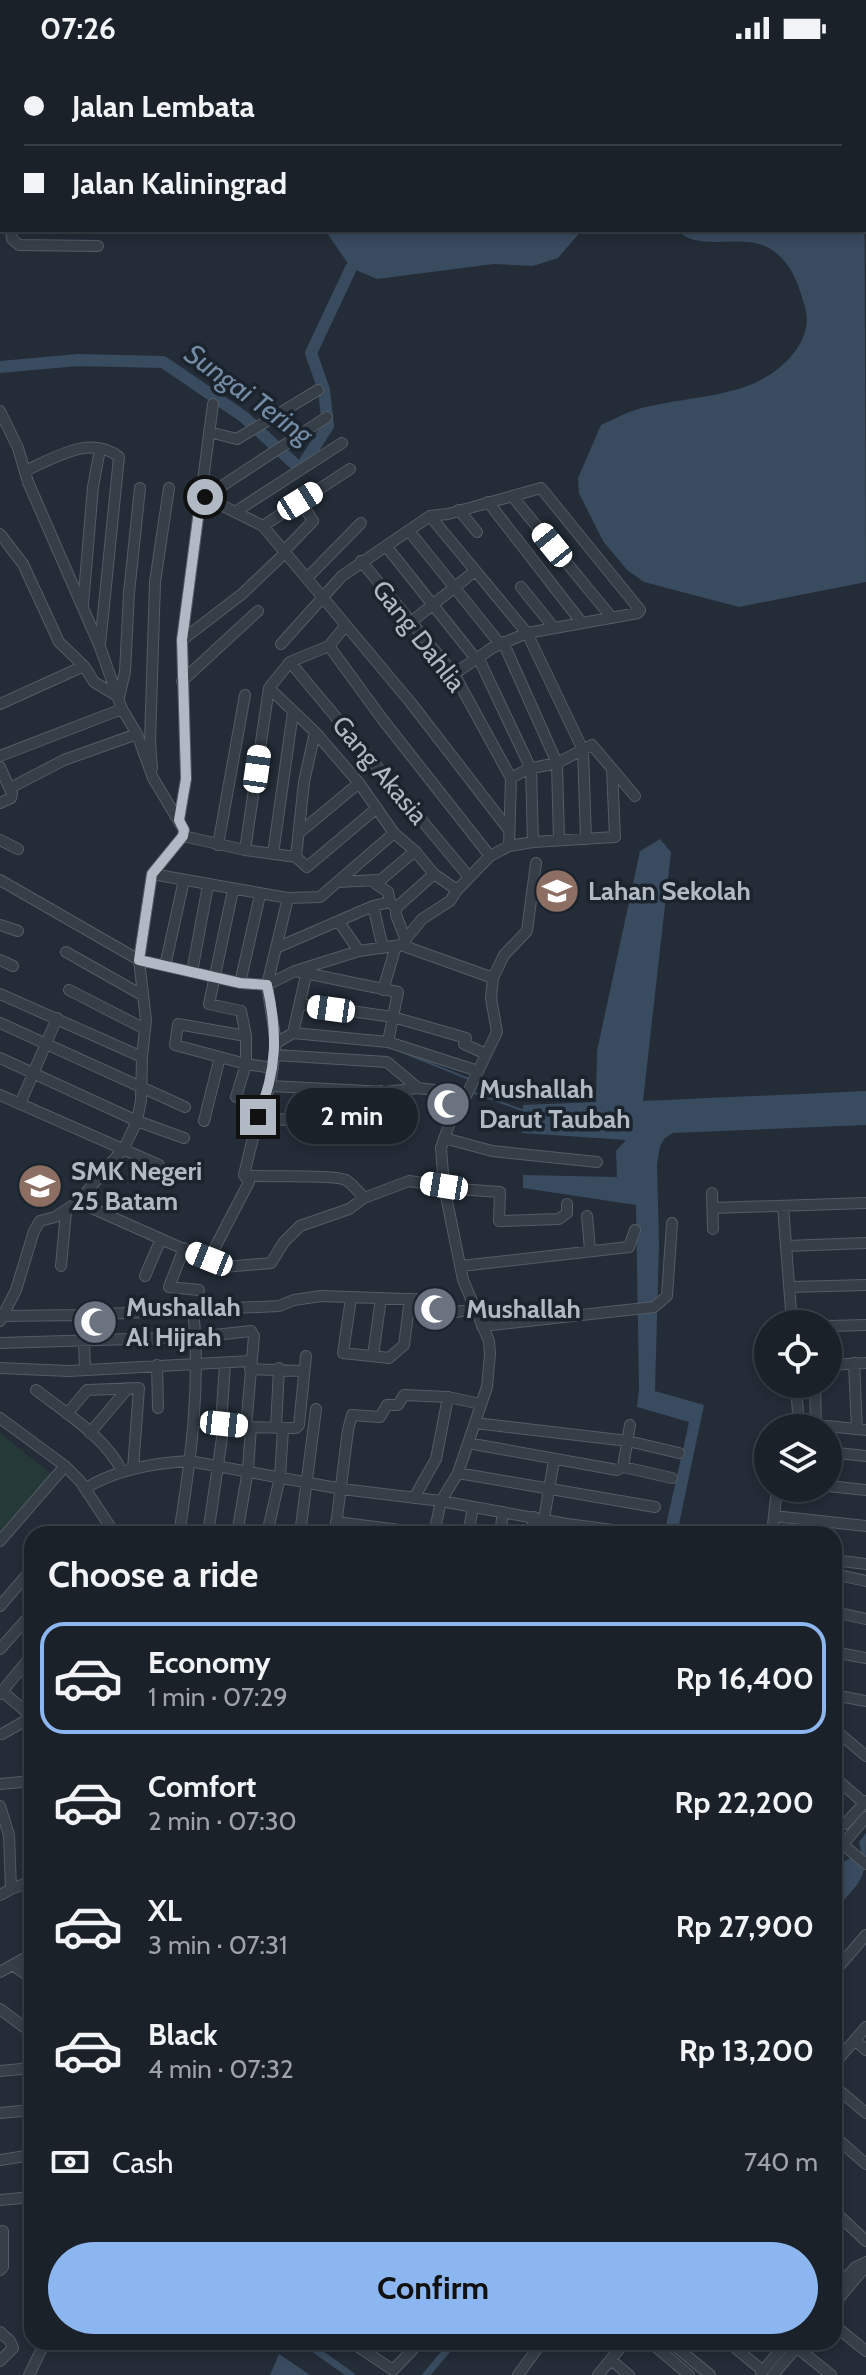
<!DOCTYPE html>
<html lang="en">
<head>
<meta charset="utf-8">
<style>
	:root { --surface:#1a2129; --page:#232931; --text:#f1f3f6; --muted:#9fa3a8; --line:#383e46; --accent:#8bb6ef }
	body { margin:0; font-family:Cabin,sans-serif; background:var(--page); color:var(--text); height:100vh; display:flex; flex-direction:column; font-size:30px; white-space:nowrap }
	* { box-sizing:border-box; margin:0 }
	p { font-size:26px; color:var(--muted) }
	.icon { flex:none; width:44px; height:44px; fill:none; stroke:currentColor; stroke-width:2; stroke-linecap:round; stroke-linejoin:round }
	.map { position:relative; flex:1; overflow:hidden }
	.side { position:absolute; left:24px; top:1470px; width:818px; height:824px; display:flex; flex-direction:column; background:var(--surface); border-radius:24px; box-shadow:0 4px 12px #0003,0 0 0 2px var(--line) }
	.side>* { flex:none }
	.top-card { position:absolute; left:0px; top:0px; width:866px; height:176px; box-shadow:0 4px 12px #0003,0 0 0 2px var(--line); display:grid; align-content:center; height:176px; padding:0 24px; background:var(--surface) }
	.fabs { position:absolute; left:754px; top:1254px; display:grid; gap:16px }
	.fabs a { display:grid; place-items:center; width:88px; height:88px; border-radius:50%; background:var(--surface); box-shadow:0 4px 12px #0003,0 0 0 2px var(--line); font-size:40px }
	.end { position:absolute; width:36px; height:36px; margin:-18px; border:10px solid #b1b9c4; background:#111; box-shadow:0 0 0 4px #111 }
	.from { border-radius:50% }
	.bubble { position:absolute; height:56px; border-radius:28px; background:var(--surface); box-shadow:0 4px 12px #0003,0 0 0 2px var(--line); font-size:26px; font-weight:800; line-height:56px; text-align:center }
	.car { position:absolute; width:24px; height:48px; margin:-24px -12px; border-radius:10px; box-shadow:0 0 6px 2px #0007; background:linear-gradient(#fff 24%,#345 0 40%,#fff 0 76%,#345 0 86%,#fff 0) }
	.top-card b { display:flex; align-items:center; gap:28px; height:76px; font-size:30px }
	.top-card b+b { border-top:2px solid var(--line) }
	.top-card i { width:20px; height:20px; background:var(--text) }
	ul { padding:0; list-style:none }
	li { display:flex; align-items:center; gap:24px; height:112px; margin:0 16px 12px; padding:0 8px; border:4px solid transparent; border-radius:24px }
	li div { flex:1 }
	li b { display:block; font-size:30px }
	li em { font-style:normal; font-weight:800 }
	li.active { border-color:var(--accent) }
	li>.icon { width:72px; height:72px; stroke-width:1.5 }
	h2 { padding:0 24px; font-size:36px; line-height:96px }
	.pay { display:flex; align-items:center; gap:20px; height:88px; padding:0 24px; font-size:30px }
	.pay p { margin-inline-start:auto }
	.action { display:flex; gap:16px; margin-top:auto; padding:16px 24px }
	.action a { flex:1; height:92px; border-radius:48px; background:var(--accent); color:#111; font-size:32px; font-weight:800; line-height:92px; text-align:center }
	.status { display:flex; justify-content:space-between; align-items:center; height:56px; padding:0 40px; background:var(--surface); direction:ltr }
	.status svg { height:22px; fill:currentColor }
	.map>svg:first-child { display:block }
	.green { fill:#263939 }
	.water { fill:#394b5f }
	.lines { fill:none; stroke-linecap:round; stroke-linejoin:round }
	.stream { stroke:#394b5f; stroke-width:2 }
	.canal { stroke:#394b5f; stroke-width:7 }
	.river { stroke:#394b5f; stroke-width:12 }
	.minor-casing { stroke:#545c65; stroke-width:12 }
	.minor { stroke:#363e48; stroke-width:10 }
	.route { stroke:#b1b9c4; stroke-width:10 }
	.labels { text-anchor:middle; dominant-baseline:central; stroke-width:7; stroke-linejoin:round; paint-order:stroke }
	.street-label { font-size:26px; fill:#b1b9c4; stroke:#1b232c }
	.poi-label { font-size:26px; font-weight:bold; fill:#b1b9c4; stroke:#1b232c; text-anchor:start }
	.water-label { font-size:28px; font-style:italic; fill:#738ba5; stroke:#1b232c }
</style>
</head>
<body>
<div class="status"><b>07:26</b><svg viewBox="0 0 49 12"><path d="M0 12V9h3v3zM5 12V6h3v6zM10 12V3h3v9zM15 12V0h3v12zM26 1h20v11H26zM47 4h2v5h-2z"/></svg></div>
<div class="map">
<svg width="866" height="2319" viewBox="0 0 866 2319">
	<rect width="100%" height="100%" fill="#232c37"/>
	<path class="green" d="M0 1377 55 1421 1 1476 0 1475Z"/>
	<path class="water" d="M864 54 866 526 739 551 644 526 627 514 603 485 579 437 578 422 601 369C612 364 623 358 635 354 690 337 758 346 796 294 806 280 810 264 804 248 798 227 793 211 775 196 747 173 699 199 678 174H864Z
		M325 174H582L558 202 533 210 494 208 377 223 351 212Z
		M660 783 671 796 643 1045 866 1035V1069L673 1077 665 1082 660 1090 657 1108 659 1189 655 1335 704 1349 677 1478H664L689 1366 637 1351 639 1333 636 1149 523 1132V1119L617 1121 616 1095 626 1084 522 1077 523 1049 596 1046 597 995 640 795Z
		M866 1777C866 1824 865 1821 834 1855V1813C842 1804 852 1804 861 1795L859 1786Z
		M279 2298 310 2319H270Z"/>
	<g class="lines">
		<path class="stream" d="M402 996 469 1023
			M472 1036 522 1054"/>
		<path class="canal" d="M304 2286 351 2319
			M426 2319 454 2286"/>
		<path class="river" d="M0 311 78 304 163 306 244 361 300 413 328 370 324 334 311 297 351 212"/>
		<g class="minor-casing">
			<path id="minor" d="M23 0 24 2
				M56 0 58 2
				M126 0 127 2
				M177 0V2
				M206 0V2
				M268 0 269 2
				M302 0 303 2
				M102 2 105 0
				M11 174 12 183 19 189 98 190
				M0 355 18 392 28 426 100 591 122 653 137 678 153 722 184 774 183 780 152 818 139 904 146 964 142 1001 141 1044 137 1065 124 1092 78 1146 55 1161 40 1165 34 1175 16 1234 0 1265
				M209 376 237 383 318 334
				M25 415C54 402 91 378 119 401L100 589
				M201 439 263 470 411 647 509 774
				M512 440 612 562
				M205 441 327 361
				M488 446 582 567
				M459 454 477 476
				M235 456 342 387
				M430 460 527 577 583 694 586 783
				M263 470 350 413
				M409 475 500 588
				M0 478 23 508 59 586 84 610 94 626 119 641 125 616 129 537 140 432
				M386 490 476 603
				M285 494 313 465 300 445
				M361 505 454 618 511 722 509 790
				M307 522 361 467
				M521 531 554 572
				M83 549 93 431 100 393
				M411 566 475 515
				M182 584 242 538 286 496
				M503 586 557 707 559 784
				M281 588 342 520 430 460 448 458 541 432 640 554 638 557 527 577 492 592 454 618
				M329 590 383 664 490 800
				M478 601 531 713 533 786
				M290 606 469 821
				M182 625 258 555
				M269 632 315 676 359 727 394 777 415 795 434 818 457 834
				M269 632 290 606 329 590 346 569
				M0 648 84 610
				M0 700 122 653
				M0 711 12 738 11 742 0 747
				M152 712 150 686 155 526 169 432
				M511 722 528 713 557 707 592 689 635 740
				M10 732 64 704 137 678
				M179 764 186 723 182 584 213 348
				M299 777 359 727
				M183 780 245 794 296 801 307 811 377 752
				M0 784 18 793
				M218 789 245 639
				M245 794 269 632
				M273 798 293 656
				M296 801 304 726 315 676
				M152 818 288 842 267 929 276 987 270 1030 258 1061 244 1119
				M0 824 139 904 240 927 267 929
				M338 826 377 824 376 828 415 795
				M376 828 388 836 390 846 396 852V859L405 882
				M233 834 209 948 241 955 246 980V1008L273 1012
				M288 842 320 841 394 777
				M373 850 383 892
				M396 852 434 818
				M339 866 359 895
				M0 869 18 875
				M401 889 422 863 450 845 457 834 490 800 509 790 533 786 615 781 612 713
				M276 892 373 850 390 846
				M66 896 142 939
				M0 904 13 910
				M165 910 184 824
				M295 915 398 936 388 986
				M192 916 208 829
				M240 927 260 839
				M267 929 295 915 359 895 401 889 493 922
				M69 934 145 973
				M383 934 396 890
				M0 938 142 1001
				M300 948 393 961 466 982 464 988 486 998
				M0 967 185 1051
				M293 977 388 986 478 1015
				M276 987 293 977 306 919
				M275 999 387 1006 418 1032
				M0 1002 137 1065 184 1082
				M270 1030 386 1036 418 1032 467 1038
				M0 1039 159 1109
				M236 1041 246 1008 175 989 178 968 246 980
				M20 1048 57 962
				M258 1061 372 1073 381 1035
				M204 1065 220 1001
				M444 1082 492 1095 597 1106
				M244 1119C265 1122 333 1118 346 1124 352 1128 359 1136 364 1142L409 1125 444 1130
				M444 1132 500 1136 499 1165 559 1163 567 1157V1148
				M712 1137 713 1173
				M78 1146 224 1211 271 1207 284 1186 300 1170 349 1153 364 1142
				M783 1150 792 1268
				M713 1152 866 1147
				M587 1160 590 1194
				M787 1190 866 1187
				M184 1192 169 1231 199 1234
				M209 1203 249 1126 244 1119
				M61 1210 66 1155
				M461 1210 629 1191 635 1174
				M145 1220 161 1183
				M790 1231 866 1229
				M351 1242 343 1297 389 1302 404 1289 410 1243
				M83 1259 85 1314
				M2 1260 83 1259 279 1250 294 1244 321 1240 434 1244 456 1256 474 1253
				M482 1270 654 1251 667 1240 672 1167
				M828 1270 866 1269
				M0 1287 196 1281 251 1275 254 1280 246 1371
				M373 1300 381 1242
				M854 1307 857 1373
				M157 1309 158 1352
				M828 1309 866 1307
				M0 1312 69 1315 250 1305
				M250 1313 304 1315
				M796 1328 799 1372
				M815 1328 816 1369
				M36 1334C66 1357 105 1381 122 1415
				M67 1358 87 1334 139 1332 133 1413
				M0 1362 65 1410 80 1425 115 1478
				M194 1365 246 1371 296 1372 299 1369 306 1300
				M475 1367 628 1385 679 1397
				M799 1367 866 1374
				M221 1368 225 1308
				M276 1372 279 1312
				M90 1377 128 1332
				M468 1387 617 1414 623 1411 672 1422
				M828 1396 866 1400
				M623 1411 630 1369
				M458 1417 655 1451
				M828 1430 866 1434
				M86 1432C117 1413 153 1407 189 1405L342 1433 441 1445 567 1468 644 1478
				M414 1442 436 1403 448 1341
				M774 1460 866 1470
				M544 1463 554 1404
				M336 1466 432 1478
				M179 1478C191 1403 201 1328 193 1253
				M208 1478 224 1368
				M237 1478 248 1414 251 1371
				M267 1478 280 1421 283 1373
				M300 1478 316 1353
				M335 1478 348 1374 352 1359 380 1361 387 1349H398L404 1339 448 1341 481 1348
				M434 1478 441 1445 458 1417 487 1331 490 1298 489 1285 463 1224 444 1130 441 1092 450 1066 467 1038 497 976 491 942 493 922 504 899 527 875 536 807
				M468 1478 473 1451
				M500 1478 503 1456
				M531 1478 534 1461
				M772 1478 777 1432
				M0 1485 65 1410
				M834 1504 866 1508
				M834 1518 866 1525
				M0 1550 32 1513
				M834 1556 866 1563
				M0 1593 32 1557
				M834 1596 866 1602
				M2 1635 32 1661
				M0 1638 32 1599
				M834 1639 866 1645
				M834 1673 866 1700
				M2 1678 32 1661
				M834 1721 864 1747
				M0 1728 32 1725
				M0 1750 9 1779 11 1833 0 1839
				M845 1768 866 1745
				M834 1781 866 1808
				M834 1799 866 1761
				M11 1833 32 1825
				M14 1910 32 1923
				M0 1916 32 1898
				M834 1916 866 1879
				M0 1953 32 1977
				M855 1984 866 1994
				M834 2008 866 1971
				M0 2015 32 2012
				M834 2030 866 2057
				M0 2057 32 2054
				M834 2080 866 2108
				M0 2104 32 2099
				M0 2144 32 2141
				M834 2155 866 2185
				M0 2214 3 2211V2175
				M834 2234 856 2211 865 2207
				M834 2248 862 2215 866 2206
				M834 2269 866 2295
				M0 2276 10 2285 13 2292 0 2305
				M351 2286 393 2314 420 2286
				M650 2286 689 2319
				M670 2286 710 2319
				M728 2286 763 2315
				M790 2286 831 2319
				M611 2304 629 2319
				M761 2317 787 2286
				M29 2319 45 2286
				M518 2319 542 2286
				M598 2319 625 2286
				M773 2319 801 2286"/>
		</g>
		<use href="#minor" class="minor"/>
	</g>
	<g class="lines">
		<path class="route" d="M205 441 201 439 182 584 186 723 179 764 184 774 183 780 152 818 139 904 240 927 267 929C278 978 277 1014 258 1061"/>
	</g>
	<defs>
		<g id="school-disc" transform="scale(2.3)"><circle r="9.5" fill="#8d6e63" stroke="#1b232c"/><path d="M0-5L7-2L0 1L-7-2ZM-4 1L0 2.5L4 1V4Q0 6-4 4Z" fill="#fff"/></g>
		<g id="mosque-disc" transform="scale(2.3)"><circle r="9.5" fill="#6b7280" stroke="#1b232c"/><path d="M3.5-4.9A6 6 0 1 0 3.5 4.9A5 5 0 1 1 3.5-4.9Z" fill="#fff"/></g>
	</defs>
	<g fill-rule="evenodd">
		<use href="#school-disc" x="557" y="835"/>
		<use href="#mosque-disc" x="448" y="1048"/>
		<use href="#school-disc" x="40" y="1130"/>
		<use href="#mosque-disc" x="435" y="1253"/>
		<use href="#mosque-disc" x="95" y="1266"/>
	</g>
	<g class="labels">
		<g class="street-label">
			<text transform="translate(419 580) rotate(52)">Gang Dahlia</text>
			<text transform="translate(380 714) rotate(50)">Gang Akasia</text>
		</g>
		<g class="poi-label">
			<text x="588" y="835">Lahan Sekolah</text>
			<text x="479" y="1033">Mushallah<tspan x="479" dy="30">Darut Taubah</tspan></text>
			<text x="71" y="1115">SMK Negeri<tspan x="71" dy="30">25 Batam</tspan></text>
			<text x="126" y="1251">Mushallah<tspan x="126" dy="30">Al Hijrah</tspan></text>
			<text x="466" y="1253">Mushallah</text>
		</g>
		<g class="water-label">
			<text transform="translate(249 338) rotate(36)">Sungai Tering</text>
		</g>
	</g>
</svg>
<div class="fabs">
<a><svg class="icon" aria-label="locate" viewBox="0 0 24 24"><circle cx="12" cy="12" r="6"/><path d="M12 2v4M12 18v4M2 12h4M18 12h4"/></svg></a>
<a><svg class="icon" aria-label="layers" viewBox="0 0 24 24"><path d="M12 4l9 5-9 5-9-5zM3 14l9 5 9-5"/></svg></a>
</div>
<i class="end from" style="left:205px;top:441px"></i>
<i class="end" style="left:258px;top:1061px"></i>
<div class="bubble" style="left:286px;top:1032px;width:132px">2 min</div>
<i class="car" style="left:300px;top:445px;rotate:58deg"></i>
<i class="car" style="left:552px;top:489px;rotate:321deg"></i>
<i class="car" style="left:257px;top:713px;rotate:8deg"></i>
<i class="car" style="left:331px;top:953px;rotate:278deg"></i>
<i class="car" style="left:444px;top:1130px;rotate:279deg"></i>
<i class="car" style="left:209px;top:1203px;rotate:292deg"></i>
<i class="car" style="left:224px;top:1368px;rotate:96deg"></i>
<div class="top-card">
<b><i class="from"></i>Jalan Lembata</b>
<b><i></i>Jalan Kaliningrad</b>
</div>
<section class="side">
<h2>Choose a ride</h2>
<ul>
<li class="active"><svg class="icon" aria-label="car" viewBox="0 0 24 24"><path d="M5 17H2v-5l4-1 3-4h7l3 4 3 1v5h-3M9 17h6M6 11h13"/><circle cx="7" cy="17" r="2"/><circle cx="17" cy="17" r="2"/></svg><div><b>Economy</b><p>1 min · 07:29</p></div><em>Rp 16,400</em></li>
<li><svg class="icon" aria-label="car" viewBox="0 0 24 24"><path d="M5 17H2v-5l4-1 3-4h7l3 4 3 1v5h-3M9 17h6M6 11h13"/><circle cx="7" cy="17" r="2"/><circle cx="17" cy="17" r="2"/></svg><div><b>Comfort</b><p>2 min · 07:30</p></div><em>Rp 22,200</em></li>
<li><svg class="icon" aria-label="car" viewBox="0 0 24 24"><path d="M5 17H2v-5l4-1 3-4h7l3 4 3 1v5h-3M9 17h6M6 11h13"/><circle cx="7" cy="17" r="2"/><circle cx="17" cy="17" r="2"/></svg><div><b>XL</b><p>3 min · 07:31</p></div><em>Rp 27,900</em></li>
<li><svg class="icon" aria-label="car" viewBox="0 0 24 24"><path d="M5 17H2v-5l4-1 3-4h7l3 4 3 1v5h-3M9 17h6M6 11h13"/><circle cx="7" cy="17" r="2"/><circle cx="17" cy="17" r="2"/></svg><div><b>Black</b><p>4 min · 07:32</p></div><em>Rp 13,200</em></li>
</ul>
<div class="pay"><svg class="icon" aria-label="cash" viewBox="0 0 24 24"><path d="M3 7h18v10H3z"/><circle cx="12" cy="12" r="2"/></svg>Cash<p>740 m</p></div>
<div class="action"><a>Confirm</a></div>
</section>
</div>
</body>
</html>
